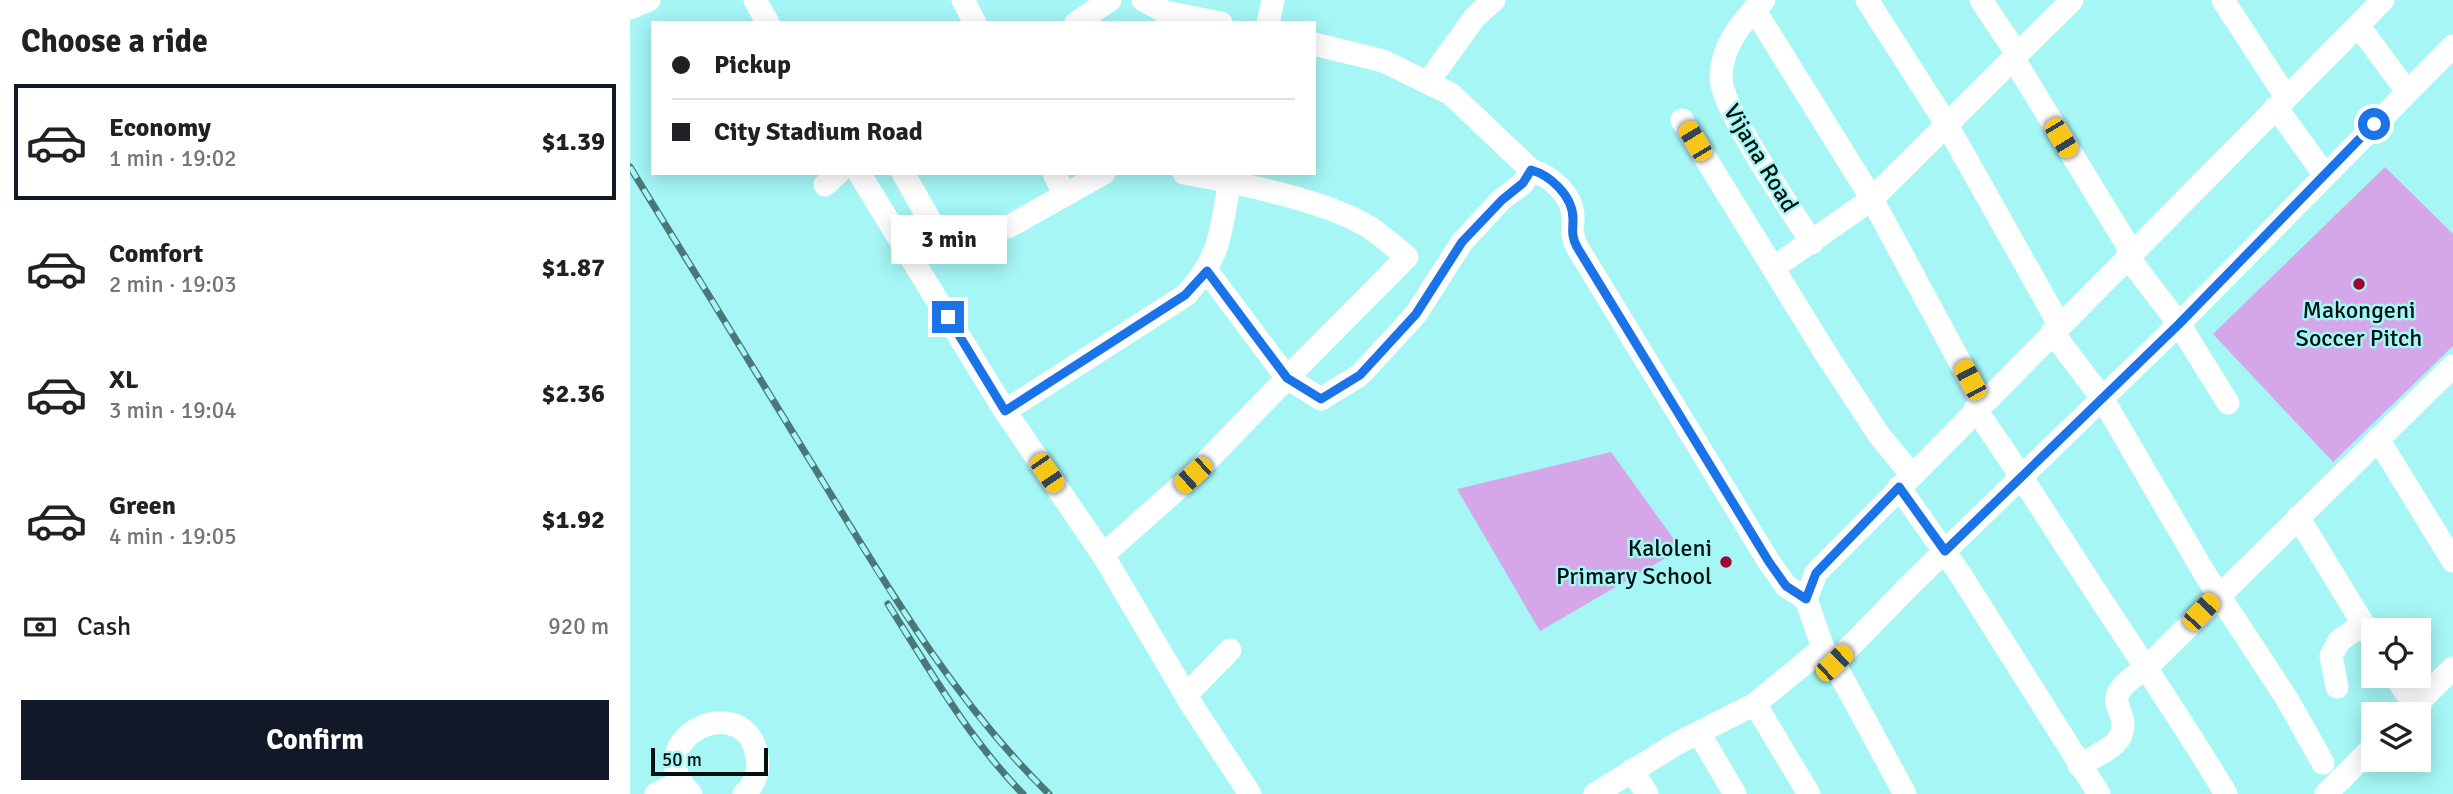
<!DOCTYPE html>
<html lang="en">
<head>
<meta charset="utf-8">
<style>
	:root { --surface:#fff; --page:#f6f6f6; --text:#202124; --muted:#757577; --line:#e0e0e0; --accent:#111827 }
	body { margin:0; font-family:Signika,sans-serif; background:var(--page); color:var(--text); height:100vh; display:flex; flex-direction:column; font-size:26px; white-space:nowrap }
	* { box-sizing:border-box; margin:0 }
	p { font-size:23px; color:var(--muted) }
	.icon { flex:none; width:38px; height:38px; fill:none; stroke:currentColor; stroke-width:2; stroke-linecap:round; stroke-linejoin:round }
	.map { position:relative; flex:1; overflow:hidden }
	.panel { display:flex; flex-direction:column; background:var(--surface); width:630px }
	.panel>* { flex:none }
	.guide { position:absolute; left:21px; top:21px; width:665px; height:154px; border-radius:0px; box-shadow:0 4px 18px #0003; display:grid; align-content:center; height:154px; padding:0 21px; background:var(--surface) }
	.fabs { position:absolute; left:1731px; top:618px; display:grid; gap:14px }
	.fabs a { display:grid; place-items:center; width:70px; height:70px; border-radius:0px; background:var(--surface); box-shadow:0 4px 18px #0003; font-size:35px }
	.scale { position:absolute; left:21px; bottom:18px; width:117px; box-sizing:border-box; padding-left:7px; border:4px solid #001112; border-top:0; font-size:19px; line-height:24px; white-space:nowrap; color:#001112; -webkit-text-stroke:5px #a5f6f5; paint-order:stroke }
	.end { position:absolute; width:32px; height:32px; margin:-16px; border:9px solid #1a73e8; background:#fff; box-shadow:0 0 0 4px #fff }
	.from { border-radius:50% }
	.bubble { position:absolute; height:49px; border-radius:0px; background:var(--surface); box-shadow:0 4px 18px #0003; font-size:23px; font-weight:700; line-height:49px; text-align:center }
	.car { position:absolute; width:21px; height:42px; margin:-21px -10px; border-radius:9px; box-shadow:0 0 5px 2px #0007; background:linear-gradient(#f5c518 24%,#345 0 40%,#f5c518 0 76%,#345 0 86%,#f5c518 0) }
	.guide b { display:flex; align-items:center; gap:24px; height:66px; font-size:26px }
	.guide b+b { border-top:2px solid var(--line) }
	.guide i { width:18px; height:18px; background:var(--text) }
	ul { padding:0; list-style:none }
	li { display:flex; align-items:center; gap:21px; height:116px; margin:0 14px 10px; padding:0 7px; border:4px solid transparent; border-radius:0px }
	li div { flex:1 }
	li b { display:block; font-size:26px }
	li em { font-style:normal; font-weight:700 }
	li.active { border-color:var(--accent) }
	li>.icon { width:63px; height:63px; stroke-width:1.5 }
	h2 { padding:0 21px; font-size:32px; line-height:84px }
	.pay { display:flex; align-items:center; gap:18px; height:77px; padding:0 21px; font-size:26px }
	.pay p { margin-inline-start:auto }
	.primary-button { display:flex; gap:14px; margin-top:auto; padding:14px 21px }
	.primary-button a { flex:1; height:80px; border-radius:0px; background:var(--accent); color:#fff; font-size:28px; font-weight:700; line-height:80px; text-align:center }
	main { display:flex; flex:1; min-height:0 }
	.map>svg:first-child { display:block }
	.grass { fill:#d5a7e9 }
	.lines { fill:none; stroke-linecap:round; stroke-linejoin:round }
	.minor { stroke:#fff; stroke-width:23 }
	.rail-casing { stroke:#4a7878; stroke-width:7 }
	.rail { stroke:#a5f6f5; stroke-width:4.5; stroke-dasharray:13; stroke-linecap:butt }
	.route { stroke:#1a73e8; stroke-width:9 }
	.poi-dot { fill:#a20334; stroke:#a5f6f5; stroke-width:2.5 }
	.labels { text-anchor:middle; dominant-baseline:central; stroke-width:5; stroke-linejoin:round; paint-order:stroke }
	.street-label { font-size:24px; fill:#001112; stroke:#a5f6f5 }
	.poi-label { font-size:24px; fill:#001112; stroke:#a5f6f5 }
</style>
</head>
<body>
<main>
<section class="panel">
<h2>Choose a ride</h2>
<ul>
<li class="active"><svg class="icon" aria-label="car" viewBox="0 0 24 24"><path d="M5 17H2v-5l4-1 3-4h7l3 4 3 1v5h-3M9 17h6M6 11h13"/><circle cx="7" cy="17" r="2"/><circle cx="17" cy="17" r="2"/></svg><div><b>Economy</b><p>1 min · 19:02</p></div><em>$1.39</em></li>
<li><svg class="icon" aria-label="car" viewBox="0 0 24 24"><path d="M5 17H2v-5l4-1 3-4h7l3 4 3 1v5h-3M9 17h6M6 11h13"/><circle cx="7" cy="17" r="2"/><circle cx="17" cy="17" r="2"/></svg><div><b>Comfort</b><p>2 min · 19:03</p></div><em>$1.87</em></li>
<li><svg class="icon" aria-label="car" viewBox="0 0 24 24"><path d="M5 17H2v-5l4-1 3-4h7l3 4 3 1v5h-3M9 17h6M6 11h13"/><circle cx="7" cy="17" r="2"/><circle cx="17" cy="17" r="2"/></svg><div><b>XL</b><p>3 min · 19:04</p></div><em>$2.36</em></li>
<li><svg class="icon" aria-label="car" viewBox="0 0 24 24"><path d="M5 17H2v-5l4-1 3-4h7l3 4 3 1v5h-3M9 17h6M6 11h13"/><circle cx="7" cy="17" r="2"/><circle cx="17" cy="17" r="2"/></svg><div><b>Green</b><p>4 min · 19:05</p></div><em>$1.92</em></li>
</ul>
<div class="pay"><svg class="icon" aria-label="cash" viewBox="0 0 24 24"><path d="M3 7h18v10H3z"/><circle cx="12" cy="12" r="2"/></svg>Cash<p>920 m</p></div>
<div class="primary-button"><a>Confirm</a></div>
</section>
<div class="map">
<svg width="1823" height="794" viewBox="0 0 1823 794">
	<rect width="100%" height="100%" fill="#a5f6f5"/>
	<path class="grass" d="M1755 167 1823 234V346L1703 462 1583 334Z
		M981 452 1051 549 910 631 827 489Z"/>
	<g class="lines">
		<path class="minor" d="M125 0 138 23
			M333 0 345 23
			M513 0 535 12 591 23
			M1134 0C1112 21 1091 46 1091 78 1091 108 1163 212 1182 243
			M1237 0 1317 125 1429 324
			M1351 0 1387 54
			M1593 0 1656 97
			M0 8 19 0
			M1124 9 1242 199 1352 403
			M446 23 480 0
			M638 23 643 0
			M1728 25 1776 90
			M1383 58 1501 251
			M798 82 845 17 864 0
			M1646 107 1694 174
			M1052 120 1196 354 1249 435 1281 474
			M901 170C920 175 944 196 943 219 942 230 942 236 947 247L1139 562 1156 586 1176 599
			M229 173 375 411 473 555 563 707 620 794
			M273 173 305 229
			M424 173 434 194
			M554 173C604 182 697 201 739 227 752 236 765 247 777 257L657 378 577 271
			M195 185 208 173
			M378 227 474 173
			M1497 256 1549 324 1598 403
			M1143 268 1242 199 1442 0
			M1422 332 1472 398 1575 574 1657 699 1693 763
			M1345 409C1386 466 1422 525 1460 583 1506 653 1553 722 1596 794
			M375 411 556 295C596 250 589 228 602 173
			M1748 439 1823 561
			M1269 487 1330 574 1469 794
			M1668 517 1743 640
			M473 555 563 475 657 378 691 399 730 375 786 314 832 242 871 200 893 183 901 170 821 94 753 61 684 44
			M1204 663 1193 648 1176 599 1186 573 1753 0
			M1765 676 1785 706
			M1707 687 1701 656 1709 641 1733 624
			M556 695 600 650
			M1125 704 1179 794
			M1777 714 1823 668
			M1069 733 1105 794
			M1449 765C1460 759 1485 748 1490 737 1504 706 1460 704 1516 668L1823 366
			M1002 770 1017 794
			M26 794 50 782
			M61 794C5 740 115 686 127 756 130 770 125 784 114 794
			M965 794 1046 744 1125 704 1193 648
			M1275 794 1204 663 1282 583 1549 324 1823 46
			M1696 794 1743 747"/>
		<g class="rail-casing">
			<path id="rail" d="M0 167C64 271 128 376 192 480 259 590 326 703 419 794
				M258 604C299 669 339 739 393 794"/>
		</g>
		<use href="#rail" class="rail"/>
	</g>
	<g class="lines">
		<path class="route" d="M318 317 375 411 555 295 577 271 657 378 691 399 730 375 786 314 832 242 872 200 893 183 901 170C920 175 943 196 943 219 943 230 941 236 947 247L1139 562 1156 586 1176 599 1186 573 1269 487 1315 551 1549 324 1744 124"/>
	</g>
	<g class="poi-dot">
		<circle cx="1729" cy="284" r="7"/>
		<circle cx="1096" cy="562" r="7"/>
	</g>
	<g class="labels">
		<g class="street-label">
			<text transform="translate(1131 158) rotate(59)">Vijana Road</text>
		</g>
		<g class="poi-label">
			<text x="1729" y="310">Makongeni<tspan x="1729" dy="28">Soccer Pitch</tspan></text>
			<text x="1082" y="548" text-anchor="end">Kaloleni<tspan x="1082" dy="28">Primary School</tspan></text>
		</g>
	</g>
</svg>
<div class="fabs">
<a><svg class="icon" aria-label="locate" viewBox="0 0 24 24"><circle cx="12" cy="12" r="6"/><path d="M12 2v4M12 18v4M2 12h4M18 12h4"/></svg></a>
<a><svg class="icon" aria-label="layers" viewBox="0 0 24 24"><path d="M12 4l9 5-9 5-9-5zM3 14l9 5 9-5"/></svg></a>
</div>
<div class="scale">50 m</div>
<i class="end from" style="left:1744px;top:124px"></i>
<i class="end" style="left:318px;top:317px"></i>
<div class="bubble" style="left:261px;top:215px;width:116px">3 min</div>
<i class="car" style="left:1431px;top:138px;rotate:149deg"></i>
<i class="car" style="left:1065px;top:141px;rotate:329deg"></i>
<i class="car" style="left:1340px;top:380px;rotate:332deg"></i>
<i class="car" style="left:417px;top:473px;rotate:146deg"></i>
<i class="car" style="left:563px;top:475px;rotate:228deg"></i>
<i class="car" style="left:1571px;top:612px;rotate:43deg"></i>
<i class="car" style="left:1204px;top:663px;rotate:46deg"></i>
<div class="guide">
<b><i class="from"></i>Pickup</b>
<b><i></i>City Stadium Road</b>
</div>
</div>
</main>
</body>
</html>
